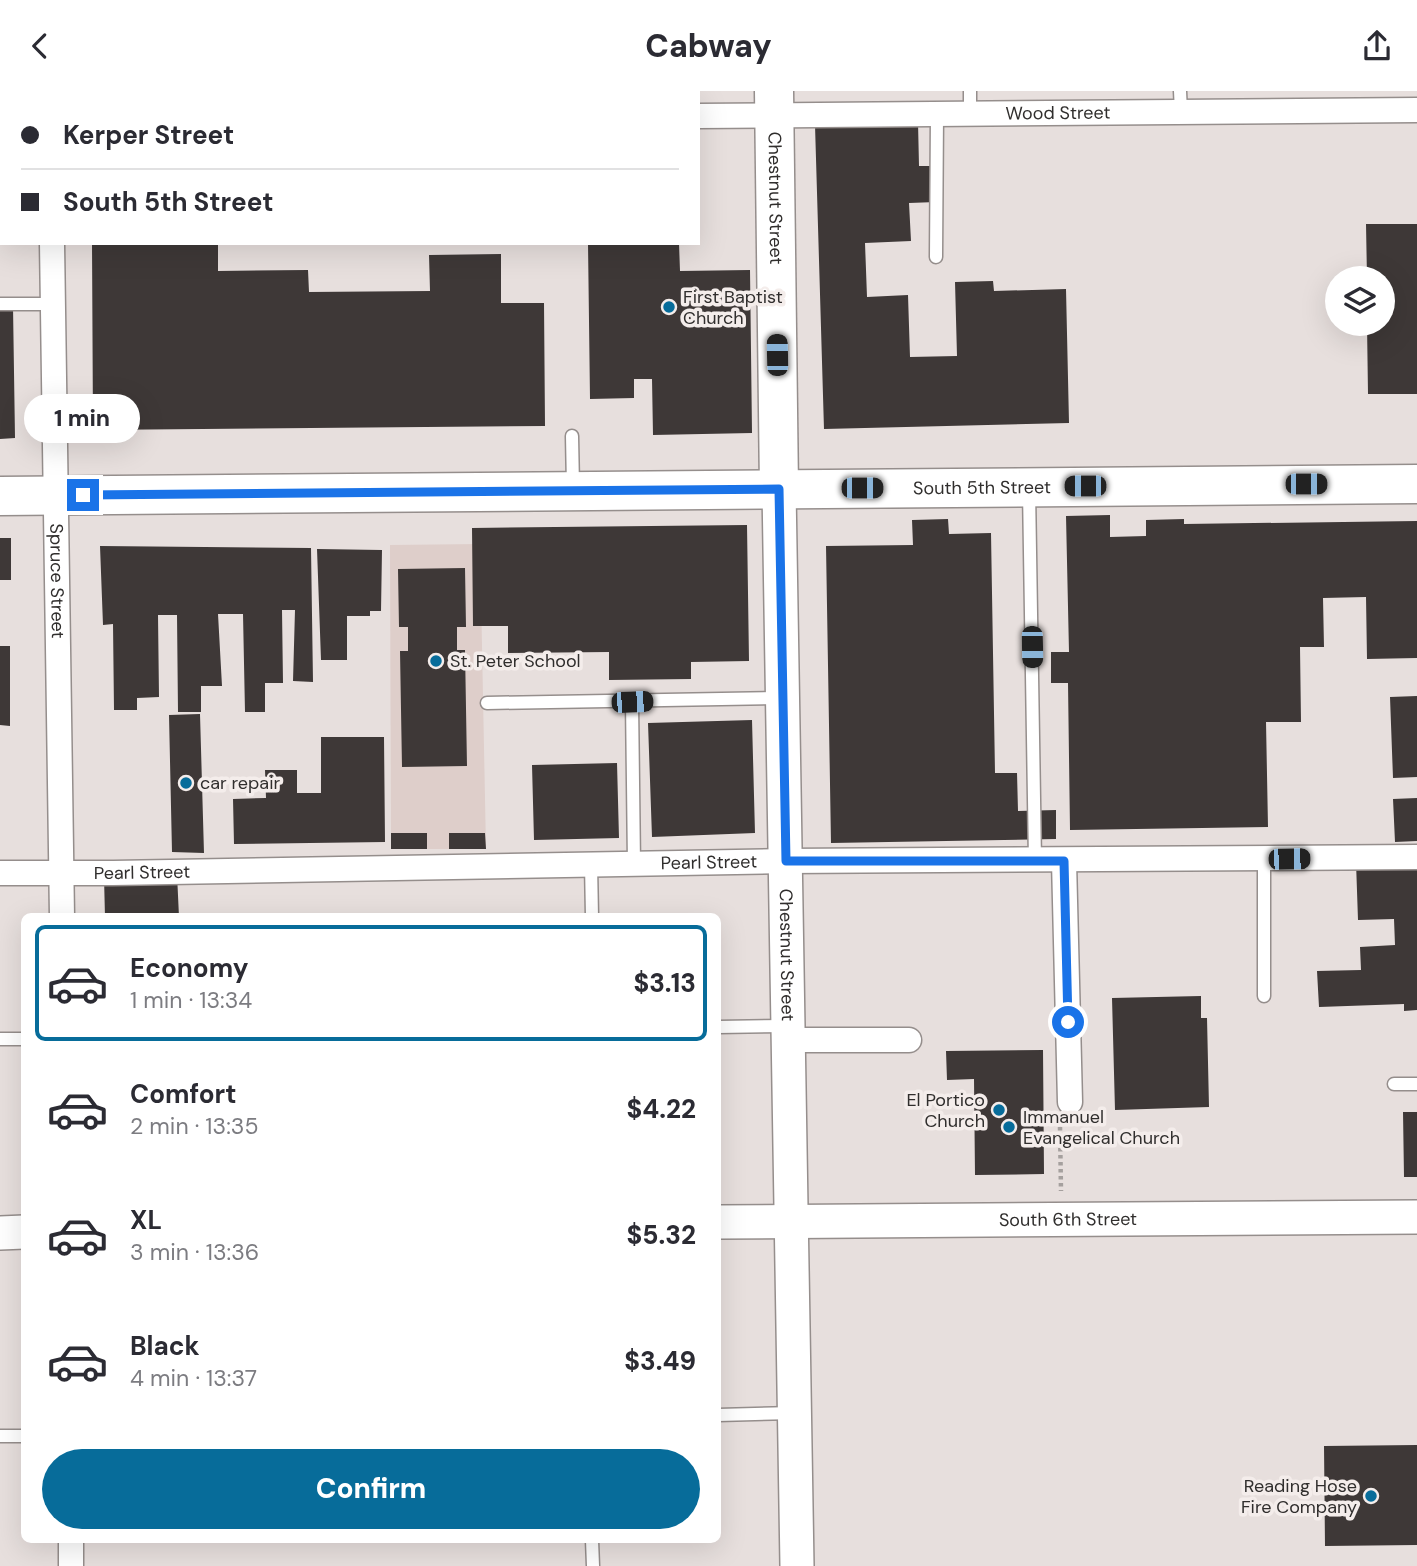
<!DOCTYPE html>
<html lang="en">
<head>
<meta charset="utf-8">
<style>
	:root { --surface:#fff; --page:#f2f2f3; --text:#2b2b33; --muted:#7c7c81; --line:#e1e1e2; --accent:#076c9a }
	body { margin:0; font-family:"DM Sans",sans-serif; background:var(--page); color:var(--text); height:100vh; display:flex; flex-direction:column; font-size:26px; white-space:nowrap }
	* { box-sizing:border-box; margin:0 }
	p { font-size:23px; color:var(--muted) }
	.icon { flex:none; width:38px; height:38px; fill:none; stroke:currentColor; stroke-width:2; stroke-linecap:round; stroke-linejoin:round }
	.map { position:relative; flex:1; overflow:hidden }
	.drawer { position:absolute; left:21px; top:822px; width:700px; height:630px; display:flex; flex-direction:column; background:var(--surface); border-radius:10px; box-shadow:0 7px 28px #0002 }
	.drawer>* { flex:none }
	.guide { position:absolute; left:0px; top:0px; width:700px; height:154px; box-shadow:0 7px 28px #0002; display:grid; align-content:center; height:154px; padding:0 21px; background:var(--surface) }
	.tools { position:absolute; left:1325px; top:175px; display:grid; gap:14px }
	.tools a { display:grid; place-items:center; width:70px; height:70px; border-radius:50%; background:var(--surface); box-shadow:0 7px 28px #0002; font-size:35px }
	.end { position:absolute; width:32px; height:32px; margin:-16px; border:9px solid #1a73e8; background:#fff; box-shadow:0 0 0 4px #fff }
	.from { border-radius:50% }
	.bubble { position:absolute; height:49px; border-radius:24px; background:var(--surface); box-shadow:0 7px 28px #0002; font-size:23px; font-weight:800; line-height:49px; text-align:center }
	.car { position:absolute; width:21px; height:42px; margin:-21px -10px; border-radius:9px; box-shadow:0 0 5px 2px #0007; background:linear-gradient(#222 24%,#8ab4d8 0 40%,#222 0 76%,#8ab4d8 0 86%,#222 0) }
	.guide b { display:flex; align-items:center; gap:24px; height:66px; font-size:26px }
	.guide b+b { border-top:2px solid var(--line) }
	.guide i { width:18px; height:18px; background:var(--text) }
	ul { padding:12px 0 0; list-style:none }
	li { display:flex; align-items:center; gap:21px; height:116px; margin:0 14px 10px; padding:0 7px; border:4px solid transparent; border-radius:10px }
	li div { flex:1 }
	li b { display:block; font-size:26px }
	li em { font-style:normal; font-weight:800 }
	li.active { border-color:var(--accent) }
	li>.icon { width:63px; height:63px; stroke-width:1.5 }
	.cta { display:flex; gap:14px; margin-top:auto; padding:14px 21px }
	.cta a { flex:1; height:80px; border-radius:42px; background:var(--accent); color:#fff; font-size:28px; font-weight:800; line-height:80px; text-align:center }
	header { display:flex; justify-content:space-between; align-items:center; height:91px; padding:0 21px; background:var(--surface); font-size:32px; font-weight:800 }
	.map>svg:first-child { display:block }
	.built { fill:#dececa }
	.building { fill:#3e3837 }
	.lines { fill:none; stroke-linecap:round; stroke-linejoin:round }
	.lane-casing { stroke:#958e8c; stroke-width:15 }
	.street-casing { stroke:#958e8c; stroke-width:27 }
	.secondary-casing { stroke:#958e8c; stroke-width:36 }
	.primary-casing { stroke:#958e8c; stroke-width:41 }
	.path { stroke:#a5a09e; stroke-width:4.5; stroke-dasharray:3.5 3.5; stroke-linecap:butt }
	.lane { stroke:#fff; stroke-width:12 }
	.street { stroke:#fff; stroke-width:24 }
	.secondary { stroke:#fff; stroke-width:33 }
	.primary { stroke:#fff; stroke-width:38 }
	.route { stroke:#1a73e8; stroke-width:9 }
	.poi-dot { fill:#076c9a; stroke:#f4edeb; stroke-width:2.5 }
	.labels { text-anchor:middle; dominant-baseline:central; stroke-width:7; stroke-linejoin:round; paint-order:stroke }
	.street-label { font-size:18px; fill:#302e2d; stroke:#f4edeb }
	.poi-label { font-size:18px; fill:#302e2d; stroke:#f4edeb; text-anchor:start }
</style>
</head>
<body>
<header><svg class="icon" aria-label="back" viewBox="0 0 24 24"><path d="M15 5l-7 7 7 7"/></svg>Cabway<svg class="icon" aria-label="share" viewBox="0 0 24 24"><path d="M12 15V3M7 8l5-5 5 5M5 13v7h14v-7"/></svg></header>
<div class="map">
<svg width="1417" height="1475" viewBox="0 0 1417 1475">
	<rect width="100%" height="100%" fill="#e7dfdd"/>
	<path class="built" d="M480 453 486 758H391L390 454Z"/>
	<path class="building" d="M918 31 919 75H935L936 111 909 112 911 150 865 152 867 206 908 204 910 266 957 265 955 191 993 190 994 200 1066 198 1069 332 824 338 815 34Z
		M1366 133H1417V303H1368L1367 233H1382V187H1367Z
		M92 152H218V180L308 179 309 201 430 200 429 164 501 163V212H544L545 335 93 339Z
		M588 152H679L680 180 750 179 752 342 653 344 652 288H634V307L590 308Z
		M13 215 15 347 0 348V216Z
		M1110 424V446L1146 445V429L1184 428V433L1417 430V567L1367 568 1366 506 1323 507 1324 556H1300L1301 631H1266L1268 736 1070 739 1068 592H1051V561H1069L1066 425Z
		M948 428 949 443 991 442 995 682H1017L1018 720 1056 719V748L831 752 826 455 913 454 912 429Z
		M747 434 749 570 691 571V588L609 589V561L508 562V535H473L472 437Z
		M0 447H11V489H0Z
		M100 455 311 457 313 591 293 590 295 519H282L283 592H265V621H245L243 523H218L222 595H201V621H178L177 524H158L159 606 137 607V619H114L113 533 103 534Z
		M317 458 382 459 381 520H370V525H347V569H321Z
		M465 477 466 536H457V559H465L467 675 402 676 400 560H408V536H399L398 478Z
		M0 555H10V635L0 634Z
		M1417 605V686L1393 687 1390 606Z
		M200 623 204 762 172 761 169 624Z
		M752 629 755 742 652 746 648 632Z
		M321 646H384L385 751 234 753 233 708 266 707 265 679H297V702H321Z
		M617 672 619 747 534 749 532 674Z
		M1417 707V750L1395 751 1393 708Z
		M391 742H427V758H391Z
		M449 742H485L486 758H449Z
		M1356 771 1417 776V919L1404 920V913L1319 916 1317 880 1361 879 1360 856 1395 854 1394 828 1358 829Z
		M177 783 179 826H105L104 786Z
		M1201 905V927H1207L1209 1016 1115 1019 1112 907Z
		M1043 959 1044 1083 975 1084 974 988 947 989 946 960Z
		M1403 1021H1417V1086H1404Z
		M1417 1354V1454L1325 1455 1324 1355Z"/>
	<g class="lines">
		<g class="lane-casing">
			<path id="lane" d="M970 0V23
				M1180 0 1181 21
				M936 166 937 23
				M0 213H53
				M572 345 573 396
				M1029 399 1035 770
				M632 611 634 773
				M487 612 782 607
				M591 773 592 826
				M1264 905V768
				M718 936 788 935
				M0 948H24
				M1394 993H1417
				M718 1324 794 1322
				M0 1345H24
				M592 1449 593 1475"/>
		</g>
		<g class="street-casing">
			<g id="street">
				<path d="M50 0V2"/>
				<path id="s1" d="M698 25 1417 19"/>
				<path d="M0 26H2"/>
				<path id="s2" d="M52 152 62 826"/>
				<path d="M1064 770 1070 1011"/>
				<path id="s3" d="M0 782H113L786 770 1417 766"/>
				<path d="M789 949H909"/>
				<path d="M71 1449V1475"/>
			</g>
		</g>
		<g class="secondary-casing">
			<g id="secondary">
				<path id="s4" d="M779 398 797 1475"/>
				<path id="s5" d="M718 1131 1417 1126"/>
				<path d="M0 1142 24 1141"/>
			</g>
		</g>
		<g class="primary-casing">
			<g id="primary">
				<path id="s6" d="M774 0 779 398"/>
				<path id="s7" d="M0 405 1417 393"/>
			</g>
		</g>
		<path class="path" d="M1060 1036 1061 1100"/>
		<use href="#lane" class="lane"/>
		<use href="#street" class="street"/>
		<use href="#secondary" class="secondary"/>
		<use href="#primary" class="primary"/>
	</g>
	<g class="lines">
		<path class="route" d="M83 404 779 398 786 770H1064L1068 931"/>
	</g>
	<g class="poi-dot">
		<circle cx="669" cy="216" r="7"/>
		<circle cx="436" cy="570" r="7"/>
		<circle cx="186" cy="692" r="7"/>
		<circle cx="999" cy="1019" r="7"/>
		<circle cx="1009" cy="1036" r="7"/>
		<circle cx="1371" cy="1405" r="7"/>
	</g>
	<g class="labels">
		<g class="street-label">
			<text stroke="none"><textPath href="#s1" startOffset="360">Wood Street</textPath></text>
			<text stroke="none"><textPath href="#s6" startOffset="107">Chestnut Street</textPath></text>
			<text stroke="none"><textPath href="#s7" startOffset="982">South 5th Street</textPath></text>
			<text stroke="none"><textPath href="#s2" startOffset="338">Spruce Street</textPath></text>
			<text stroke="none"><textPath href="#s3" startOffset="709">Pearl Street</textPath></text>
			<text stroke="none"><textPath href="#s3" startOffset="142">Pearl Street</textPath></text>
			<text stroke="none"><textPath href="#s4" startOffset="466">Chestnut Street</textPath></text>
			<text stroke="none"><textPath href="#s5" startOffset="350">South 6th Street</textPath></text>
		</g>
		<g class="poi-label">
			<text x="683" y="206">First Baptist<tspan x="683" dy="21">Church</tspan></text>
			<text x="450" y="570">St. Peter School</text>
			<text x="200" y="692">car repair</text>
			<text x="985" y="1009" text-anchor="end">El Portico<tspan x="985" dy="21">Church</tspan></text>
			<text x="1023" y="1026">Immanuel<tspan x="1023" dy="21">Evangelical Church</tspan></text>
			<text x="1357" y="1395" text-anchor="end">Reading Hose<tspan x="1357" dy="21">Fire Company</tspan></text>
		</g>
	</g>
</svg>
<div class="tools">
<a><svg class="icon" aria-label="layers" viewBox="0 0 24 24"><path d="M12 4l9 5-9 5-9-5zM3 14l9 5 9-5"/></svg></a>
</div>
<i class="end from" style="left:1068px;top:931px"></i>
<i class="end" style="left:83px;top:404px"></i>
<div class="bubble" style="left:24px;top:303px;width:116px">1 min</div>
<i class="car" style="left:777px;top:264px;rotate:359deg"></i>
<i class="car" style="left:1306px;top:393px;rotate:90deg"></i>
<i class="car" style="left:1085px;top:395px;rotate:270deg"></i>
<i class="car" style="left:862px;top:397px;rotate:90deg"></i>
<i class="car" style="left:1032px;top:556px;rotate:179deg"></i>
<i class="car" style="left:632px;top:611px;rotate:88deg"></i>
<i class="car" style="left:1289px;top:768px;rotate:89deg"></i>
<div class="guide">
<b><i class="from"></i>Kerper Street</b>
<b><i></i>South 5th Street</b>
</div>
<section class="drawer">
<ul>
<li class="active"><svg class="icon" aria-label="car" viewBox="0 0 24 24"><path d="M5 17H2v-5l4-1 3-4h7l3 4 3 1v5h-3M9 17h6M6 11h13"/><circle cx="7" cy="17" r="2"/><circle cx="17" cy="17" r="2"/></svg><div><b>Economy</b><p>1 min · 13:34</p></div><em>$3.13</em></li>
<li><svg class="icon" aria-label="car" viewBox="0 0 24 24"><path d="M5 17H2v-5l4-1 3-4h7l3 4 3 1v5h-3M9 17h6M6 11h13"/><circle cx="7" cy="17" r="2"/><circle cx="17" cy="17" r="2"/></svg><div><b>Comfort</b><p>2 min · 13:35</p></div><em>$4.22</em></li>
<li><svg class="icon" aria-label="car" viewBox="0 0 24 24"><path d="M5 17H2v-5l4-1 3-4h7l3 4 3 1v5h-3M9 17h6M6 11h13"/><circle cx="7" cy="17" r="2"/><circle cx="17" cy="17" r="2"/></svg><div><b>XL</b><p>3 min · 13:36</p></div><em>$5.32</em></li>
<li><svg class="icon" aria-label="car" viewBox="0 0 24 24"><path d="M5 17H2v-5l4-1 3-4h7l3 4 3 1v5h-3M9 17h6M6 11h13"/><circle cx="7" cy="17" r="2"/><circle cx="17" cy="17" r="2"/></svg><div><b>Black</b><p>4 min · 13:37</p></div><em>$3.49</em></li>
</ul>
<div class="cta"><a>Confirm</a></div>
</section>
</div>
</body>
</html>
